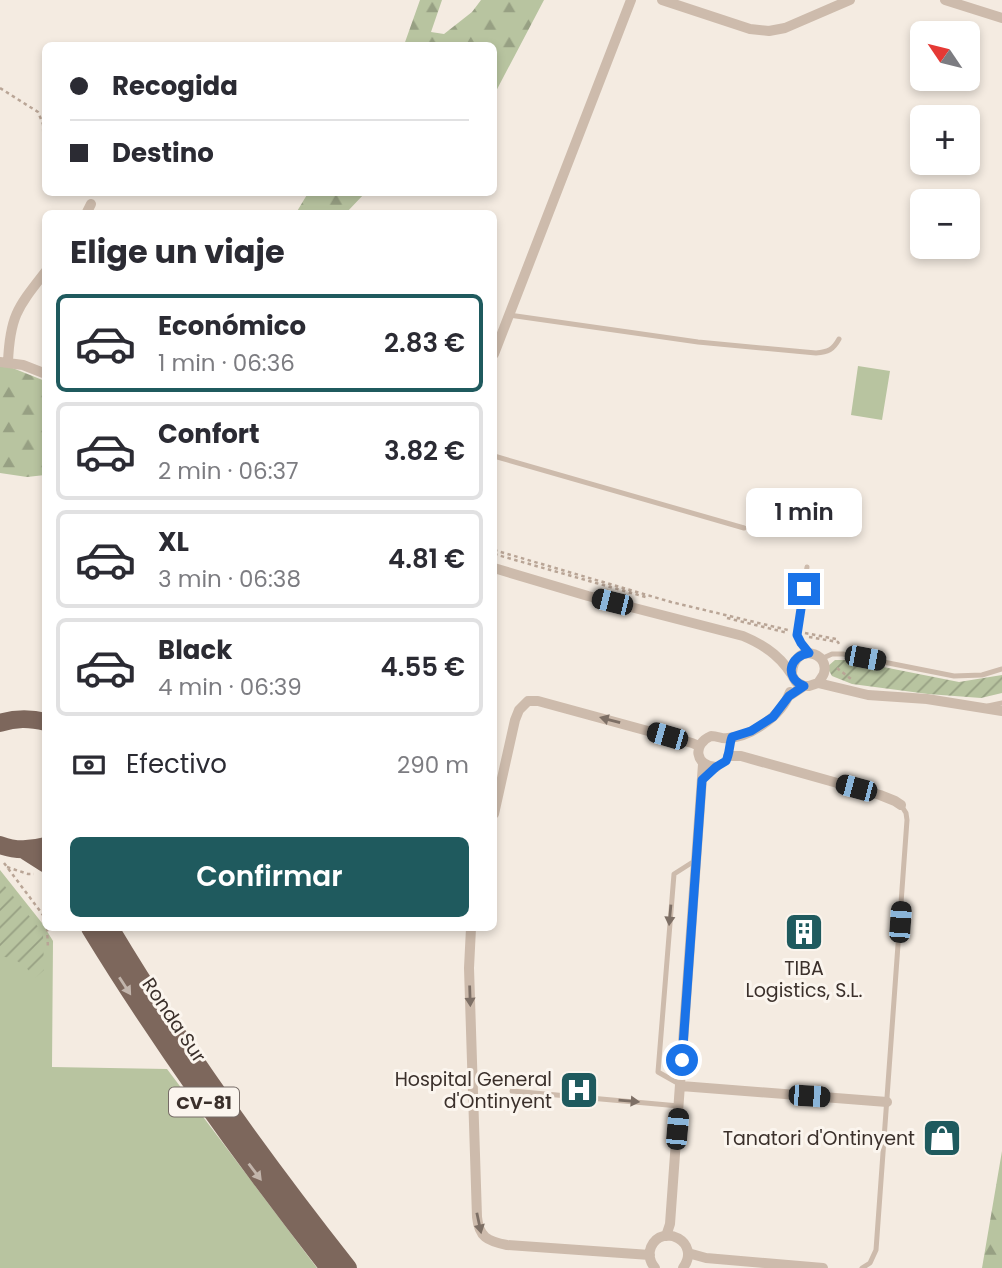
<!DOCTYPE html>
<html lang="es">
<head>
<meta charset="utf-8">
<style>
	:root { --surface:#fff; --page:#f2f2f3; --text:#2b2b33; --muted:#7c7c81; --line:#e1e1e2; --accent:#1f5a5e }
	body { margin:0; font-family:Poppins,sans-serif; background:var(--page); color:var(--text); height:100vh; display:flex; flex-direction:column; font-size:26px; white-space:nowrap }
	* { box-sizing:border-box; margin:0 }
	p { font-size:23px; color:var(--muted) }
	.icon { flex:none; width:38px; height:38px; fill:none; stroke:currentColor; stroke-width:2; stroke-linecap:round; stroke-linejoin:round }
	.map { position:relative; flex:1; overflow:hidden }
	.panel { position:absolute; left:42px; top:210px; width:455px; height:721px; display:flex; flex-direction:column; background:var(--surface); border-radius:10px; box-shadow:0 4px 10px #0003 }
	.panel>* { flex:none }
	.banner { position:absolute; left:42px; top:42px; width:455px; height:154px; border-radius:10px; box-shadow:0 4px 10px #0003; display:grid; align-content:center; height:154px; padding:0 28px; background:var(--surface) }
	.needle { width:46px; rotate:305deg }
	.buttons { position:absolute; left:910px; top:21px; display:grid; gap:14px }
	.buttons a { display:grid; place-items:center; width:70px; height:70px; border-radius:10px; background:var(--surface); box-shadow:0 4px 10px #0003; font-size:35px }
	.end { position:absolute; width:32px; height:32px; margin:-16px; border:9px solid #1a73e8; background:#fff; box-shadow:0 0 0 4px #fff }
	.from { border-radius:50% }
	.bubble { position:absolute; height:49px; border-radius:10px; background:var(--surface); box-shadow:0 4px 10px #0003; font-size:23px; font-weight:600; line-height:49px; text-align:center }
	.car { position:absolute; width:21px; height:42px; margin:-21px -10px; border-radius:9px; box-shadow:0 0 5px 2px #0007; background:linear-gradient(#222 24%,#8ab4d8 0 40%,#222 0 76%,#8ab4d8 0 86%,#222 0) }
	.banner b { display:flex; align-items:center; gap:24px; height:66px; font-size:26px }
	.banner b+b { border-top:2px solid var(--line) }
	.banner i { width:18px; height:18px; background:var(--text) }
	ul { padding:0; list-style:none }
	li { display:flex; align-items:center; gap:21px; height:98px; margin:0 14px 10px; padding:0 14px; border:4px solid var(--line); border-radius:10px }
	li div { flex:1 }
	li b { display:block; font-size:26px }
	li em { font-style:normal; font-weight:600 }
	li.on { border-color:var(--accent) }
	li>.icon { width:63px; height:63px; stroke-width:1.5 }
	h2 { padding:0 28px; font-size:32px; line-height:84px }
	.pay { display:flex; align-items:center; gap:18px; height:77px; padding:0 28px; font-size:26px }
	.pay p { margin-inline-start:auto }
	.primary-button { display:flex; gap:14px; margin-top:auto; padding:14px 28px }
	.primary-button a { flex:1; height:80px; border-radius:10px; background:var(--accent); color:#fff; font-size:28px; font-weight:600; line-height:80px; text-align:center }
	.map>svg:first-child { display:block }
	.grass { fill:#b8c4a0 }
	.forest { fill:url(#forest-firs) }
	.garden { fill:url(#garden-furrows) }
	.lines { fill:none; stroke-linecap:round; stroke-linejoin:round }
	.path { stroke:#b9a596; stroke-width:2.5; stroke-dasharray:3.5 3.5; stroke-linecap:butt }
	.service { stroke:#cdbbac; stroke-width:5 }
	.minor { stroke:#cdbbac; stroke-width:10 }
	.primary { stroke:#7d675c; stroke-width:18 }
	.oneway { fill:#7d6f65 }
	.oneway2 { fill:#c2b5ac }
	.route { stroke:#1a73e8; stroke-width:9 }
	.labels { text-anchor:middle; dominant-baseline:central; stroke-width:6; stroke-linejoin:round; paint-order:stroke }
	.shield { fill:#fbf5ee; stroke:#756b66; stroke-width:2 }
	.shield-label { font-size:18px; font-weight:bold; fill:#3b302b }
	.poi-label { font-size:19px; fill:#3b302b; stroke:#fbf5ee; text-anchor:end }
	.street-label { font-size:19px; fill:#3b302b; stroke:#fbf5ee }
</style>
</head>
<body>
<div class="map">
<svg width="1002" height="1268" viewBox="0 0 1002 1268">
	<defs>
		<pattern id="forest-firs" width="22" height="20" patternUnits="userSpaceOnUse" patternTransform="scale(1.75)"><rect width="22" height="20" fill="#b8c4a0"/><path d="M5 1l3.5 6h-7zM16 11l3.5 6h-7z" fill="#97a083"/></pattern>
		<pattern id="garden-furrows" width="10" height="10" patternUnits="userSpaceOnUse" patternTransform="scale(1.75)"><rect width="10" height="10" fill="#b8c4a0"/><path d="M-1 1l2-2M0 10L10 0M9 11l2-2" fill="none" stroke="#97a083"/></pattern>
	</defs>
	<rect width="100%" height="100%" fill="#f4ebe1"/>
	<path class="grass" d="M858 366 890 371 882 420 851 415Z
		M0 870 42 923 53 941 52 1067 167 1069 317 1268H0Z"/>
	<path class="forest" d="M420 0H442L431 32 444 34 472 12 481 0H544L494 95V46L404 45Z
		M308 193V192L365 193 346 213H296Z
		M0 363 45 381V475L27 477 0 473Z
		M1002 1151V1268H982Z"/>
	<path class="garden" d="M835 660H848L959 682 1002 675V693L981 698 928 694 852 684 832 676 827 667Z
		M0 880 43 933 44 970 35 978C24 964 18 959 0 956Z"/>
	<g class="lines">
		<path class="path" d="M0 88 38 112 43 124 44 156 46 157
			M494 550 671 602 788 630
			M494 554 649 598
			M727 618 788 633
			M805 633 836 639
			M809 637 838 642 839 644
			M837 668 851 679
			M4 863 46 919
			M7 867 28 874H34
			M47 928 48 948"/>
		<path class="service" d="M509 315 698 342 816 353C828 352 833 350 839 339
			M494 456 744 528
			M807 567 797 634 801 643 809 653
			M821 659 832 654H843L954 676 982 675 1002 669
			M988 706 1002 703
			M681 1085 658 1072 674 874 696 860
			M512 1091 679 1106
			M862 1268 870 1263 876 1250 907 820 906 813 901 805"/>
		<path class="minor" d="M662 0 750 29 769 31 785 28 850 0
			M945 0 1002 18
			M86 214 91 204
			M494 354 631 0
			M0 362 23 365 46 374
			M8 362C10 315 18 307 46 271
			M494 568 588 596 743 636C767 646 784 659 796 682L804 686
			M792 673C794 642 830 652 824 673 824 675 819 681 818 683
			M789 696 804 686H809L818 683 868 695 927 699 1002 711
			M728 756H741L880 795 895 801 901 805
			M716 767C695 766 692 744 711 736 715 736 718 737 722 738 748 740 782 716 790 692
			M494 814 515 720 519 710 528 701H538L692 743 699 746
			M471 928 469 968 477 1217C479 1237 487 1241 507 1245L650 1255
			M681 1086 887 1102
			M666 1236 670 1224 703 764
			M688 1253 706 1258 823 1268
			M655 1268C650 1262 648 1255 651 1247 662 1222 702 1242 683 1268"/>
		<path class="primary" d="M0 723C16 718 29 718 46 722
			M0 845C15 851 31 850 46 846
			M24 850 46 864
			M90 928C162 1046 243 1158 329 1268
			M110 928C181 1047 262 1159 348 1268"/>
	</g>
	<defs><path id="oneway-solid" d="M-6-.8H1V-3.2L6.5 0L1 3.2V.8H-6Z" transform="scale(1.75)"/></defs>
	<g class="oneway">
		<use href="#oneway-solid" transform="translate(610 720) rotate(-165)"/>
		<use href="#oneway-solid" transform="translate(670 915) rotate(95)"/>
		<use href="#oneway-solid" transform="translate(470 996) rotate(88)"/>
		<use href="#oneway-solid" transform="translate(629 1101) rotate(5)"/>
		<use href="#oneway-solid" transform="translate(479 1223) rotate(78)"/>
	</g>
	<g class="oneway2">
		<use href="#oneway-solid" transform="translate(125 986) rotate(57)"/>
		<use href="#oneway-solid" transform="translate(255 1172) rotate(53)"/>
	</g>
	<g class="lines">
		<path class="route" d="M682 1060 702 780 716 767 726 761C730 753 729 745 732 737L751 731 773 717 789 696 804 686C784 678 789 656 809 653L801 643 797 635 804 589"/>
	</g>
	<defs>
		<g id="building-square" transform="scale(2.0125)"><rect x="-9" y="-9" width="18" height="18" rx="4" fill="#1f5a5e" stroke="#fbf5ee"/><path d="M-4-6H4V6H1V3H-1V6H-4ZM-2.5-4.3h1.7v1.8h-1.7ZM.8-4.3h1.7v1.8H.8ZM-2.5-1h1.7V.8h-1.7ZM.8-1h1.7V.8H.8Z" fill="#fff"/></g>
		<g id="hospital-square" transform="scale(2.0125)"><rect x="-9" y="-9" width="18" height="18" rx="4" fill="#1f5a5e" stroke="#fbf5ee"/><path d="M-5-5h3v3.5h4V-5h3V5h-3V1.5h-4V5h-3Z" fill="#fff"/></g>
		<g id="shop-square" transform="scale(2.0125)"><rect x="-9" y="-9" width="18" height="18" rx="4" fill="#1f5a5e" stroke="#fbf5ee"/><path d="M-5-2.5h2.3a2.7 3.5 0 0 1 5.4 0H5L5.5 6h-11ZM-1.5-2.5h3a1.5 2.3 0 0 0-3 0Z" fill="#fff"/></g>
	</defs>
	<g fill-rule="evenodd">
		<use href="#building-square" x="804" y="932"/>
		<use href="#hospital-square" x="579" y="1090"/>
		<use href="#shop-square" x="942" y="1138"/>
	</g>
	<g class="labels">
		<rect class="shield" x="169" y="1087.5" width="70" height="29" rx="5"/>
		<g class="shield-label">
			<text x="204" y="1102">CV-81</text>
		</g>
		<g class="poi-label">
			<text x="804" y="968" text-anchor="middle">TIBA<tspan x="804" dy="22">Logistics, S.L.</tspan></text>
			<text x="552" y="1079">Hospital General<tspan x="552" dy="22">d'Ontinyent</tspan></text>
			<text x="915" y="1138">Tanatori d'Ontinyent</text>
		</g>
		<g class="street-label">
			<text transform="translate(174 1020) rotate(56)">Ronda Sur</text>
		</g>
	</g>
</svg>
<div class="buttons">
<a><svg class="needle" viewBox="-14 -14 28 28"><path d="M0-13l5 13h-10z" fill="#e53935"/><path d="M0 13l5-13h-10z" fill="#7c7c81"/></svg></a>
<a>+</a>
<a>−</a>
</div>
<i class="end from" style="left:682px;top:1060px"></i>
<i class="end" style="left:804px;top:589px"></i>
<div class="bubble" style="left:746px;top:488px;width:116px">1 min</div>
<i class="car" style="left:612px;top:602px;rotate:284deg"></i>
<i class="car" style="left:865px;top:658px;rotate:101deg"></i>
<i class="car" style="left:667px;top:736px;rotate:286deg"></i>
<i class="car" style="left:856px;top:788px;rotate:285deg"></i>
<i class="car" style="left:900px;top:922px;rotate:4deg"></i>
<i class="car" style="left:809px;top:1096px;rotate:94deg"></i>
<i class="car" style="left:677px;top:1129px;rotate:5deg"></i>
<div class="banner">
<b><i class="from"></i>Recogida</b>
<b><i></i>Destino</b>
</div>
<section class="panel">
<h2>Elige un viaje</h2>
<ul>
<li class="on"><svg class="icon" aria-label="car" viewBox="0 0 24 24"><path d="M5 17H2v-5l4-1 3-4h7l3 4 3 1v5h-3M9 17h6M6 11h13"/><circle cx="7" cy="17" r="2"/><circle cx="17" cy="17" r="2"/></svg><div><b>Económico</b><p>1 min · 06:36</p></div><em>2.83 €</em></li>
<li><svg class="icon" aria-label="car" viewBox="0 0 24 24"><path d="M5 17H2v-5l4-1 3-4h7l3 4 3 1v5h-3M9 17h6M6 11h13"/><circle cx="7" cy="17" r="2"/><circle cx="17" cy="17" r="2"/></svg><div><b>Confort</b><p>2 min · 06:37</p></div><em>3.82 €</em></li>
<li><svg class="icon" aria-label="car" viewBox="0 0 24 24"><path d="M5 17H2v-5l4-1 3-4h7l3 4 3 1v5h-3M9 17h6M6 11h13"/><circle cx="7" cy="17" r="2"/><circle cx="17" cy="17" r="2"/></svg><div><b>XL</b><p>3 min · 06:38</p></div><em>4.81 €</em></li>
<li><svg class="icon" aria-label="car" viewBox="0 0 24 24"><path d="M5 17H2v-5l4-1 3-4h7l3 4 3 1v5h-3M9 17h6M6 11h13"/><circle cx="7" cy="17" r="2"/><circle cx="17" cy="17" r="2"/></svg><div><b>Black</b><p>4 min · 06:39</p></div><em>4.55 €</em></li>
</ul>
<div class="pay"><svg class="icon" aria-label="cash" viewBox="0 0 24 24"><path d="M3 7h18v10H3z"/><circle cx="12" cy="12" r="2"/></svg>Efectivo<p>290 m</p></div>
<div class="primary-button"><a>Confirmar</a></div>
</section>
</div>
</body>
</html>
